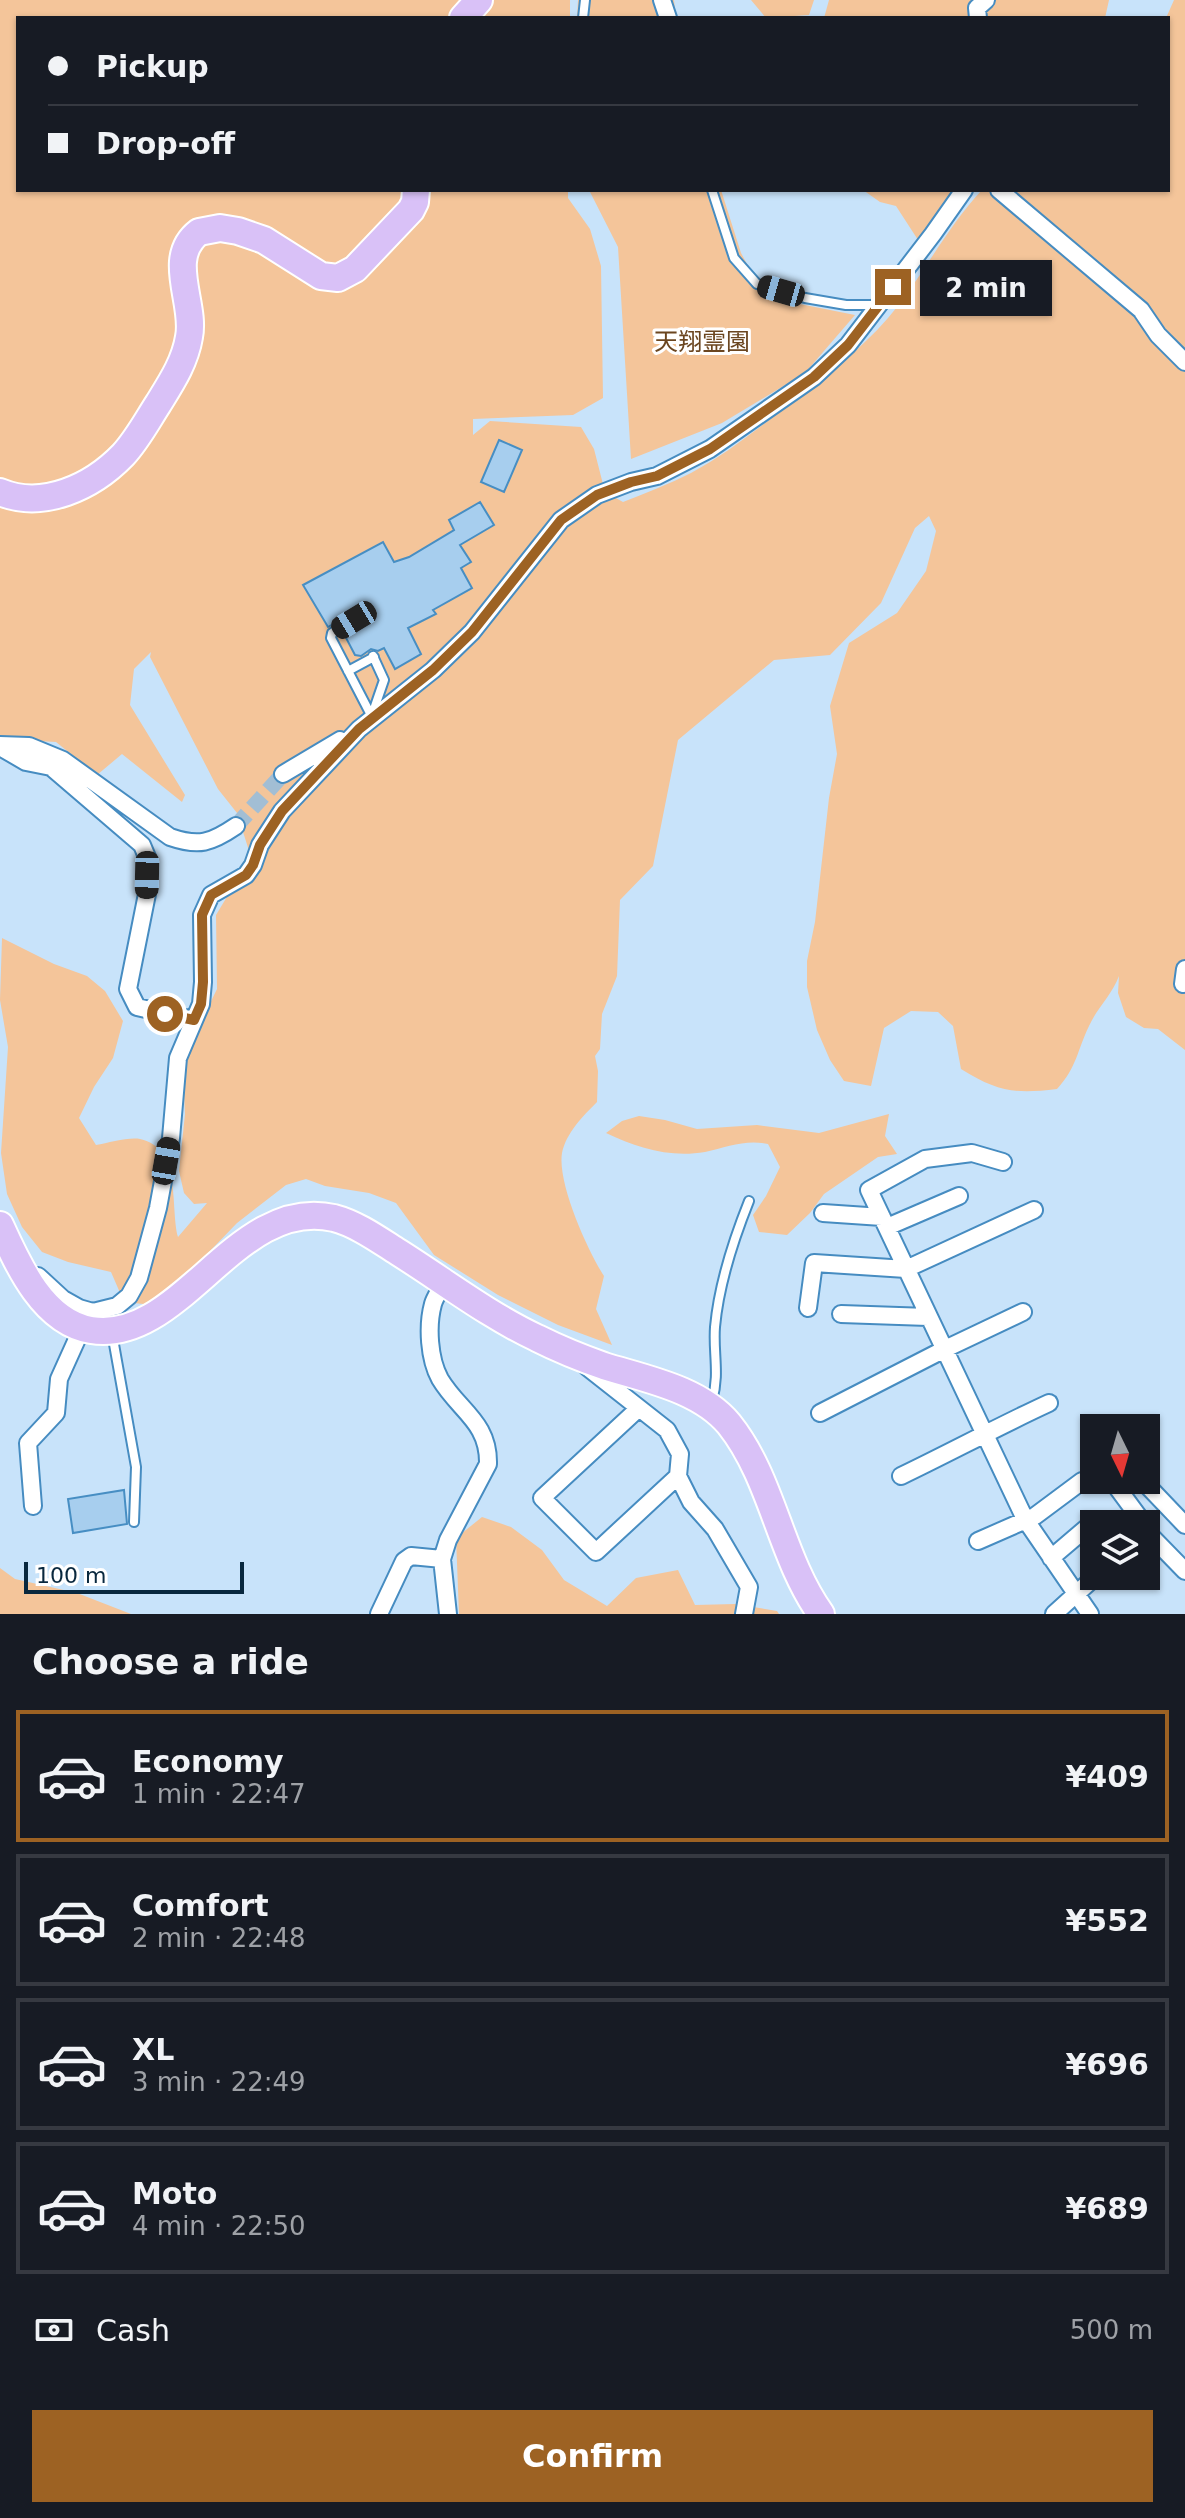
<!DOCTYPE html>
<html lang="en">
<head>
<meta charset="utf-8">
<style>
	:root { --surface:#171b24; --page:#242831; --text:#f1f3f6; --muted:#9ea1a6; --line:#363941; --accent:#9d6223 }
	body { margin:0; font-family:"DejaVu Sans","Noto Sans JP",sans-serif; background:var(--page); color:var(--text); height:100vh; display:flex; flex-direction:column; font-size:30px; white-space:nowrap }
	* { box-sizing:border-box; margin:0 }
	p { font-size:26px; color:var(--muted) }
	.icon { flex:none; width:44px; height:44px; fill:none; stroke:currentColor; stroke-width:2; stroke-linecap:round; stroke-linejoin:round }
	.map { position:relative; height:1614px; overflow:hidden }
	.details { display:flex; flex-direction:column; background:var(--surface); flex:1 }
	.details>* { flex:none }
	.hud { position:absolute; left:16px; top:16px; width:1154px; height:176px; border-radius:0px; box-shadow:0 2px 6px #0004; display:grid; align-content:center; height:176px; padding:0 32px; background:var(--surface) }
	.needle { width:52px; rotate:175deg }
	.controls { position:absolute; left:1080px; top:1414px; display:grid; gap:16px }
	.controls a { display:grid; place-items:center; width:80px; height:80px; border-radius:0px; background:var(--surface); box-shadow:0 2px 6px #0004; font-size:40px }
	.scale { position:absolute; left:24px; bottom:20px; width:220px; box-sizing:border-box; padding-left:8px; border:4px solid #09283e; border-top:0; font-size:22px; line-height:28px; white-space:nowrap; color:#09283e; -webkit-text-stroke:6px #fff; paint-order:stroke }
	.end { position:absolute; width:36px; height:36px; margin:-18px; border:10px solid #9d6223; background:#fff; box-shadow:0 0 0 4px #fff }
	.from { border-radius:50% }
	.bubble { position:absolute; height:56px; border-radius:0px; background:var(--surface); box-shadow:0 2px 6px #0004; font-size:26px; font-weight:700; line-height:56px; text-align:center }
	.car { position:absolute; width:24px; height:48px; margin:-24px -12px; border-radius:10px; box-shadow:0 0 6px 2px #0007; background:linear-gradient(#222 24%,#8ab4d8 0 40%,#222 0 76%,#8ab4d8 0 86%,#222 0) }
	.hud b { display:flex; align-items:center; gap:28px; height:76px; font-size:30px }
	.hud b+b { border-top:2px solid var(--line) }
	.hud i { width:20px; height:20px; background:var(--text) }
	ul { padding:0; list-style:none }
	li { display:flex; align-items:center; gap:24px; height:132px; margin:0 16px 12px; padding:0 16px; border:4px solid var(--line); border-radius:0px }
	li div { flex:1 }
	li b { display:block; font-size:30px }
	li em { font-style:normal; font-weight:700 }
	li.selected { border-color:var(--accent) }
	li>.icon { width:72px; height:72px; stroke-width:1.5 }
	h2 { padding:0 32px; font-size:36px; line-height:96px }
	.pay { display:flex; align-items:center; gap:20px; height:88px; padding:0 32px; font-size:30px }
	.pay p { margin-inline-start:auto }
	.action { display:flex; gap:16px; margin-top:auto; padding:16px 32px }
	.action a { flex:1; height:92px; border-radius:0px; background:var(--accent); color:#fff; font-size:32px; font-weight:700; line-height:92px; text-align:center }
	.map>svg:first-child { display:block }
	.green { fill:#f4c59a }
	.building { fill:#a7ceee; stroke:#478ec3; stroke-width:2 }
	.lines { fill:none; stroke-linecap:round; stroke-linejoin:round }
	.street-tunnel { stroke:#a2bed4; stroke-width:16; stroke-dasharray:16 8; stroke-linecap:butt }
	.lane-casing { stroke:#468cc1; stroke-width:12 }
	.street-casing { stroke:#468cc1; stroke-width:20 }
	.primary-casing { stroke:#fff; stroke-width:30 }
	.lane { stroke:#fff; stroke-width:8 }
	.street { stroke:#fff; stroke-width:16 }
	.primary { stroke:#d9c1f7; stroke-width:26 }
	.route { stroke:#9d6223; stroke-width:10 }
	.labels { text-anchor:middle; dominant-baseline:central; stroke-width:6; stroke-linejoin:round; paint-order:stroke }
	.park-label { font-size:24px; fill:#6b4620; stroke:#fff }
</style>
</head>
<body>
<div class="map">
<svg width="1185" height="1614" viewBox="0 0 1185 1614">
	<rect width="100%" height="100%" fill="#c8e3fa"/>
	<path class="green" d="M0 0H570V18H18V190H568V198L590 229 601 266 603 398 573 415 473 419V435L490 421 581 427 594 449 605 492 623 502C646 493 669 484 691 473 729 453 762 425 796 399 828 375 861 349 888 318 922 278 946 228 982 190H1168L1166 18 1174 0H1185V1050L1158 1029 1144 1028 1126 1017 1118 993 1119 976C1112 995 1097 1008 1089 1026 1077 1051 1077 1067 1057 1089 1015 1094 998 1092 961 1069L953 1026 938 1012 911 1011 884 1028 871 1086 844 1081 830 1060 817 1030 807 987V961L815 922 829 798 837 754 830 706 849 643 897 613 926 571 936 531 929 516 915 528 881 603 830 655 774 660 678 740 653 866 620 900 617 976 602 1014 600 1049 595 1056 598 1071 597 1102C583 1116 566 1133 562 1153 557 1183 588 1251 604 1276L596 1309 612 1345 558 1325 498 1295 434 1255 396 1203 369 1193 325 1186 306 1179 286 1185 237 1223 184 1278 153 1305 124 1302 111 1272 68 1262 42 1252 22 1227 7 1194 1 1153 8 1047 0 1000 2 938 54 964 87 976 105 991 123 1021 113 1058 94 1087 79 1118 96 1145C109 1143 128 1137 140 1139 182 1148 170 1206 178 1237L207 1203 194 1204 184 1193 179 1171 185 1114 182 1053 202 1020 217 989 216 915 251 857 237 813 218 789 150 657 151 652 134 669 130 705 185 795 182 802 122 754 97 775 56 742 0 739Z
		M578 0H674L676 18H577Z
		M751 0H814L809 15 766 18Z
		M829 0H1109L1105 18H824Z
		M589 190H721L741 253 765 297 855 315 805 373 722 423 631 459 618 247Z
		M863 190H954L920 243 896 206 880 202Z
		M889 1114 885 1136 897 1154 878 1157 824 1194 810 1213 787 1235 759 1232 753 1215 766 1196 780 1167 768 1144C746 1139 727 1147 705 1152 670 1158 637 1148 606 1133L622 1121 639 1116 665 1120 697 1129 757 1125 819 1133Z
		M482 1517 511 1527 542 1550 564 1580 607 1606 636 1578 678 1570 695 1605 735 1604 777 1611 779 1614H459L456 1538Z
		M0 1568 15 1579 77 1593 131 1614H0Z"/>
	<path class="building" d="M499 440 522 450 504 492 481 482Z
		M480 502 494 525 460 545 471 562 461 568 472 588 433 610 436 614 408 628 421 654 395 669 384 648 378 651 371 649 361 656 355 655 344 634 360 626 362 622 360 616 351 614 328 627 303 585 383 542 394 562 409 557 454 530 449 520Z
		M124 1490 127 1524 73 1533 68 1499Z"/>
	<g class="lines">
		<path class="street-tunnel" d="M236 826 283 774"/>
		<g class="lane-casing">
			<path id="lane" d="M583 18 585 0
				M712 190 734 258 757 284 805 298 846 305H878
				M355 622 354 620 332 633 331 638 372 717
				M373 656 384 680 373 712
				M348 671 374 657
				M112 1333 136 1467 134 1522
				M712 1401C720 1374 713 1353 715 1327 719 1283 733 1241 749 1201"/>
		</g>
		<g class="street-casing">
			<path id="street" d="M662 0 668 18
				M978 18 977 8 986 0
				M999 190 1141 310 1158 335 1185 362
				M0 745 29 746 63 760 170 837C199 847 211 843 236 826
				M0 747 26 762 51 767 142 845 147 857V894L128 989 137 1007 194 1020
				M283 774 340 740
				M1183 984 1185 969
				M1003 1162 972 1153 925 1159 869 1190 1025 1519 1090 1614
				M823 1213 882 1217
				M887 1227 959 1196
				M27 1276H38L63 1299 79 1308 93 1312 117 1306 129 1296 139 1278 158 1208 171 1138 178 1058 201 1004 203 982 202 915 211 895 246 875 253 865 260 845 282 811 359 729 433 670 472 632 561 520 597 495 631 482 657 476 710 449 814 377 848 345 933 234 964 190
				M444 1282C441 1289 435 1297 433 1304 427 1326 429 1359 440 1379 459 1411 489 1422 488 1464L448 1540 442 1559 448 1614
				M808 1308 814 1263 906 1269 1034 1210
				M841 1314 928 1317
				M587 1367 667 1430 680 1454 678 1476 691 1502 715 1529 749 1587 744 1614
				M638 1409 542 1498 596 1552 678 1476
				M820 1413 943 1350 1023 1312
				M901 1476C951 1452 999 1426 1049 1403
				M1122 1480 1116 1486 1144 1524
				M1142 1480 1185 1525
				M33 1506 28 1443 56 1413 59 1379 82 1328
				M1146 1531 1185 1571
				M978 1541 1035 1516 1082 1481
				M1051 1558 1091 1524
				M379 1614 404 1561 411 1556 442 1559
				M1054 1614 1096 1576"/>
		</g>
		<g class="primary-casing">
			<path id="primary" d="M463 18 479 0
				M0 492C43 510 92 487 123 455 137 440 147 421 158 404 171 383 185 362 189 337 196 303 165 258 199 232L220 228 238 231 264 240 321 276 338 278 355 269 411 210 415 202 416 190
				M0 1225C18 1265 43 1322 91 1330 181 1345 236 1195 334 1218 357 1224 379 1240 398 1252 444 1281 488 1315 537 1338 559 1349 581 1358 604 1366 646 1379 700 1389 729 1424 773 1479 780 1557 821 1614"/>
		</g>
		<use href="#lane" class="lane"/>
		<use href="#street" class="street"/>
		<use href="#primary" class="primary"/>
	</g>
	<g class="lines">
		<path class="route" d="M165 1014 194 1020 201 1004 203 982 202 915 211 895 246 875 253 865 260 845 282 811 359 729 433 670 472 632 561 520 597 495 631 482 657 476 710 449 814 377 848 345 893 287"/>
	</g>
	<g class="labels">
		<g class="park-label">
			<text x="702" y="342">天翔霊園</text>
		</g>
	</g>
</svg>
<div class="controls">
<a><svg class="needle" viewBox="-14 -14 28 28"><path d="M0-13l5 13h-10z" fill="#e53935"/><path d="M0 13l5-13h-10z" fill="#9ea1a6"/></svg></a>
<a><svg class="icon" aria-label="layers" viewBox="0 0 24 24"><path d="M12 4l9 5-9 5-9-5zM3 14l9 5 9-5"/></svg></a>
</div>
<div class="scale">100 m</div>
<i class="end from" style="left:165px;top:1014px"></i>
<i class="end" style="left:893px;top:287px"></i>
<div class="bubble" style="left:920px;top:260px;width:132px">2 min</div>
<i class="car" style="left:781px;top:291px;rotate:286deg"></i>
<i class="car" style="left:354px;top:620px;rotate:239deg"></i>
<i class="car" style="left:147px;top:875px;rotate:181deg"></i>
<i class="car" style="left:166px;top:1161px;rotate:10deg"></i>
<div class="hud">
<b><i class="from"></i>Pickup</b>
<b><i></i>Drop-off</b>
</div>
</div>
<section class="details">
<h2>Choose a ride</h2>
<ul>
<li class="selected"><svg class="icon" aria-label="car" viewBox="0 0 24 24"><path d="M5 17H2v-5l4-1 3-4h7l3 4 3 1v5h-3M9 17h6M6 11h13"/><circle cx="7" cy="17" r="2"/><circle cx="17" cy="17" r="2"/></svg><div><b>Economy</b><p>1 min · 22:47</p></div><em>¥409</em></li>
<li><svg class="icon" aria-label="car" viewBox="0 0 24 24"><path d="M5 17H2v-5l4-1 3-4h7l3 4 3 1v5h-3M9 17h6M6 11h13"/><circle cx="7" cy="17" r="2"/><circle cx="17" cy="17" r="2"/></svg><div><b>Comfort</b><p>2 min · 22:48</p></div><em>¥552</em></li>
<li><svg class="icon" aria-label="car" viewBox="0 0 24 24"><path d="M5 17H2v-5l4-1 3-4h7l3 4 3 1v5h-3M9 17h6M6 11h13"/><circle cx="7" cy="17" r="2"/><circle cx="17" cy="17" r="2"/></svg><div><b>XL</b><p>3 min · 22:49</p></div><em>¥696</em></li>
<li><svg class="icon" aria-label="car" viewBox="0 0 24 24"><path d="M5 17H2v-5l4-1 3-4h7l3 4 3 1v5h-3M9 17h6M6 11h13"/><circle cx="7" cy="17" r="2"/><circle cx="17" cy="17" r="2"/></svg><div><b>Moto</b><p>4 min · 22:50</p></div><em>¥689</em></li>
</ul>
<div class="pay"><svg class="icon" aria-label="cash" viewBox="0 0 24 24"><path d="M3 7h18v10H3z"/><circle cx="12" cy="12" r="2"/></svg>Cash<p>500 m</p></div>
<div class="action"><a>Confirm</a></div>
</section>
</body>
</html>
